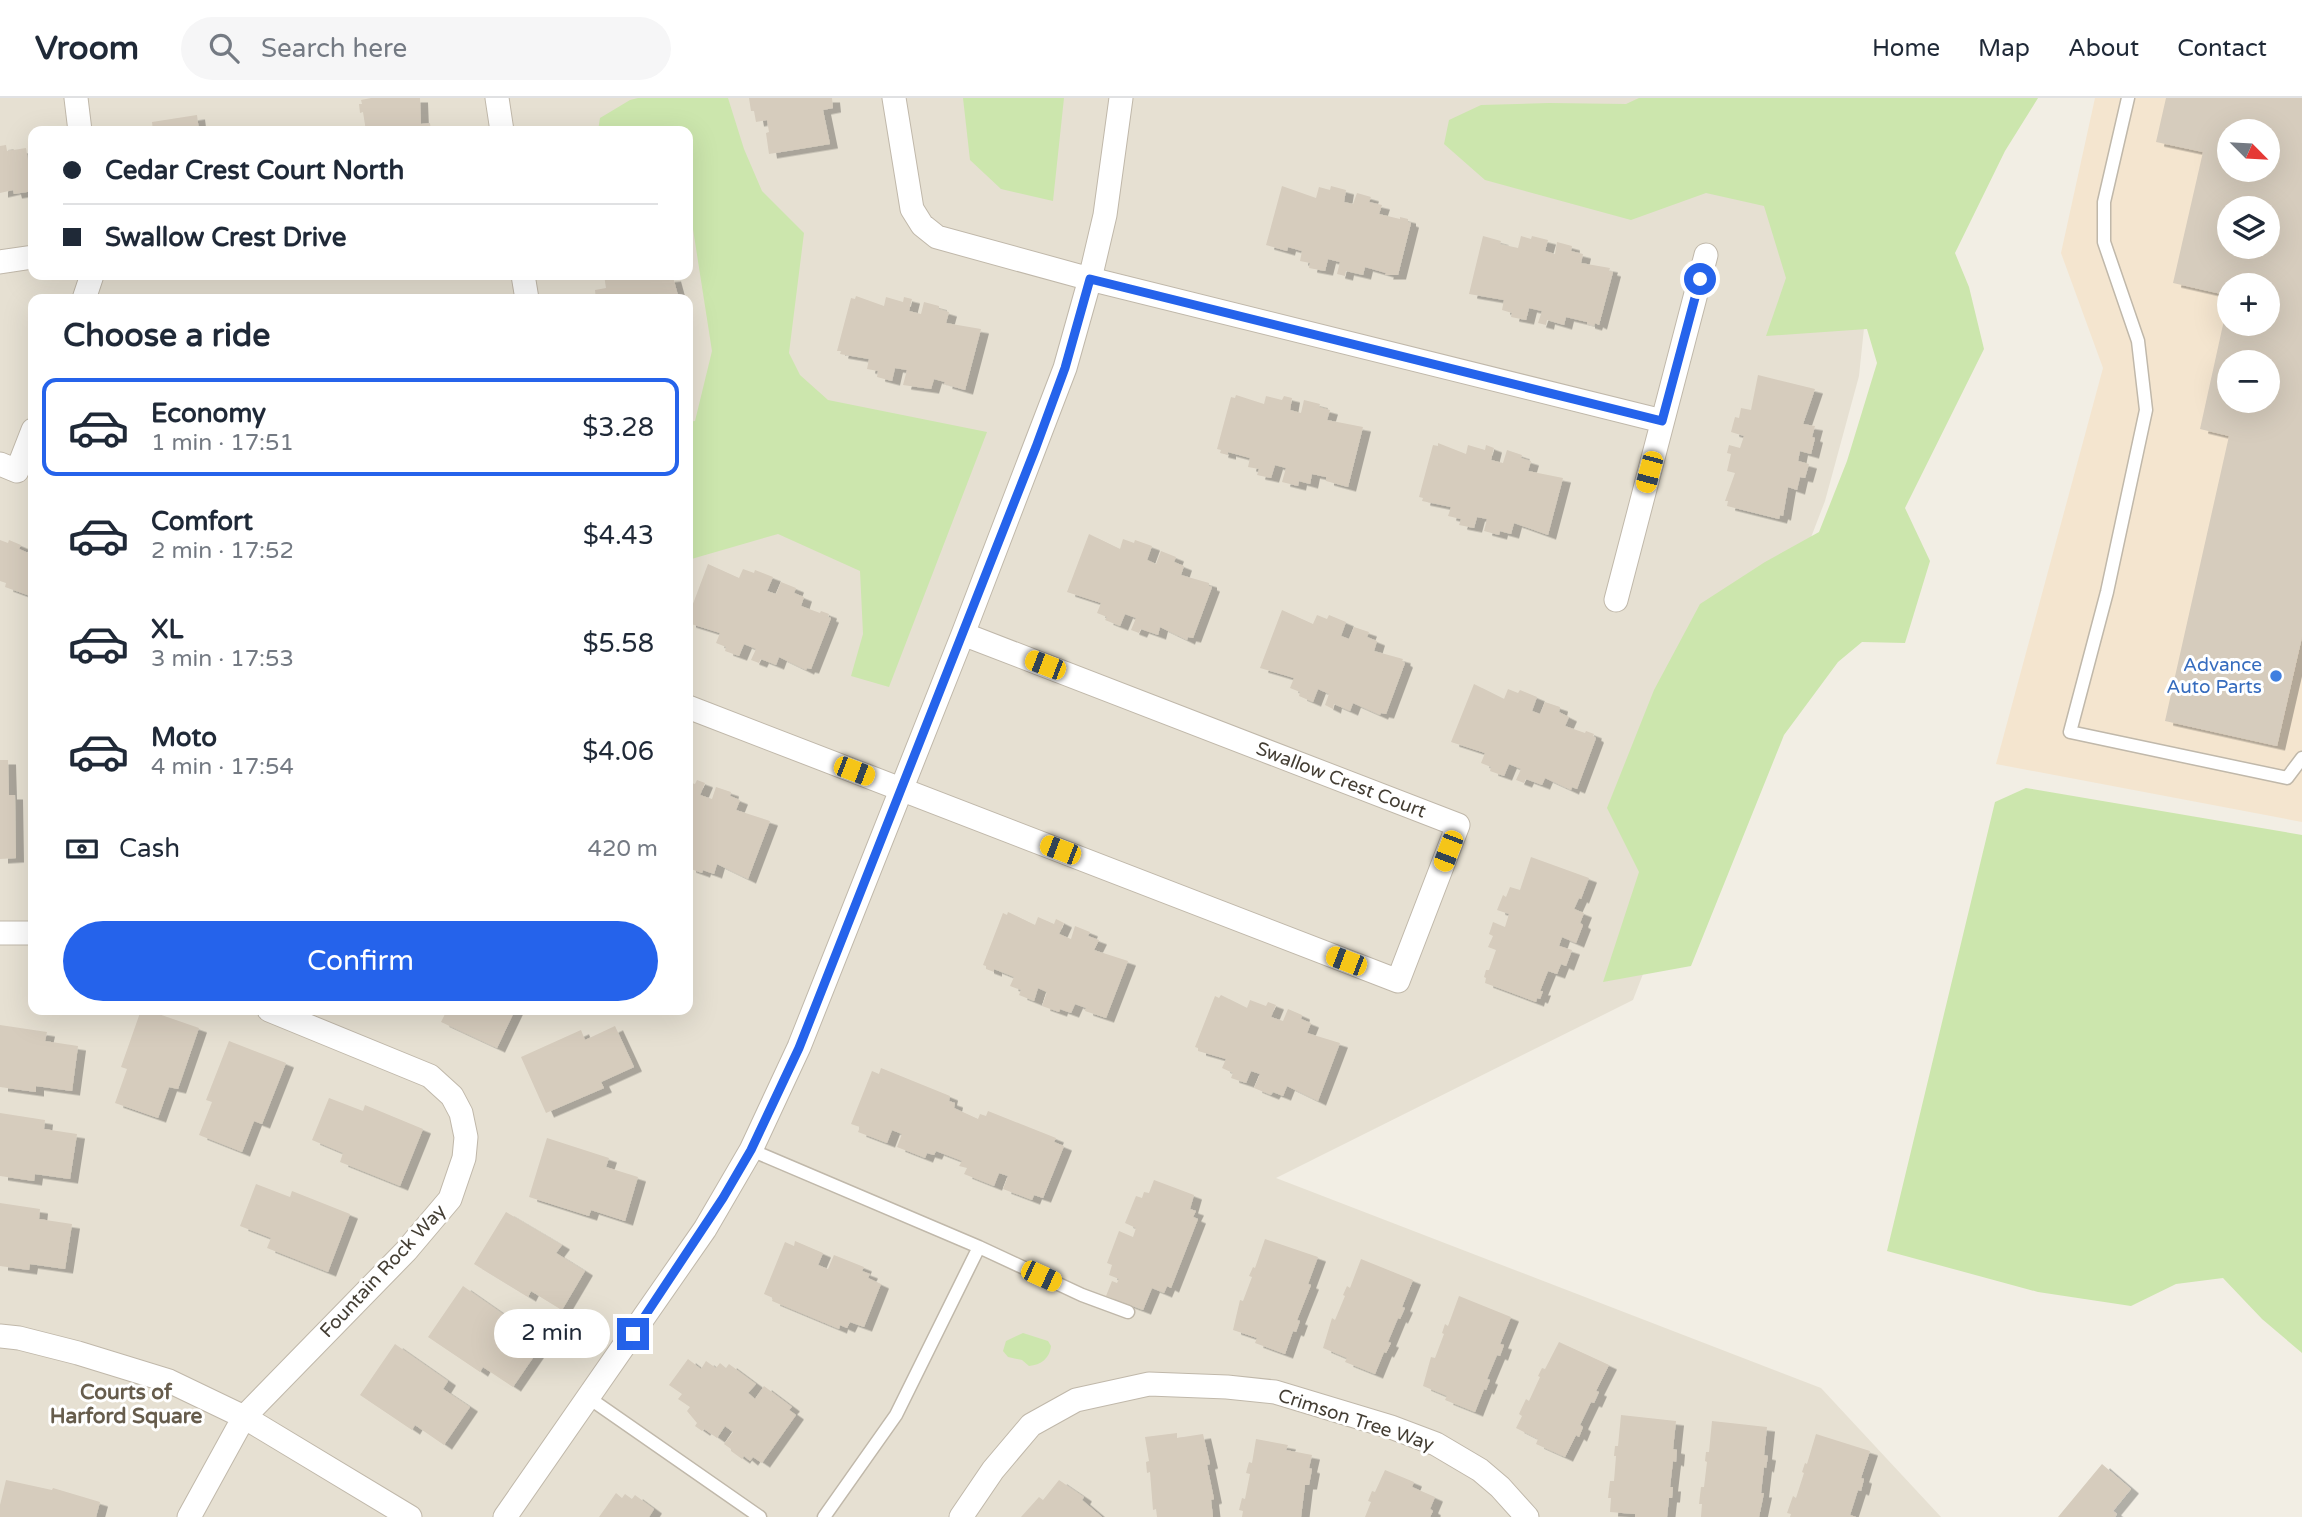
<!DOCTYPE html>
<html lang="en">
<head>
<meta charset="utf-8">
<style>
	:root { --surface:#fff; --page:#f6f6f7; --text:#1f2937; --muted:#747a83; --line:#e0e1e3; --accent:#2563eb }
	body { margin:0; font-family:"Varela Round",sans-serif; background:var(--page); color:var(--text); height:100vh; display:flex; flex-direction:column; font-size:26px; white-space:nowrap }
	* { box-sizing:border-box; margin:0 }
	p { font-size:23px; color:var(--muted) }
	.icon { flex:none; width:38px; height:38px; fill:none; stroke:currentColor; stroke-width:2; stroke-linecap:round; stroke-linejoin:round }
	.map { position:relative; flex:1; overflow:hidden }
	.details { position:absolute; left:28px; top:196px; width:665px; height:721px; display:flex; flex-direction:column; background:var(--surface); border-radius:14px; box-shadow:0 7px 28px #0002 }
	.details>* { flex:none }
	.top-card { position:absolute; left:28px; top:28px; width:665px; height:154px; border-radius:14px; box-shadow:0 7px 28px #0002; display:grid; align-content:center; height:154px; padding:0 35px; background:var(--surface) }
	.needle { width:46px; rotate:114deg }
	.fabs { position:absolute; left:2217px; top:21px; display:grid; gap:14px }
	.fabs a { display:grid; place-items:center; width:63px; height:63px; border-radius:50%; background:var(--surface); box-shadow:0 7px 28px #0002; font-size:35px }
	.end { position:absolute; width:32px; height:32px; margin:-16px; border:9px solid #2563eb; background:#fff; box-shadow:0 0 0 4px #fff }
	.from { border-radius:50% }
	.bubble { position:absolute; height:49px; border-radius:24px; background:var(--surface); box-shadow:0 7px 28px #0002; font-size:23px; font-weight:600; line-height:49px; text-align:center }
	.car { position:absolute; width:21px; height:42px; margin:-21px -10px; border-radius:9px; box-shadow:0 0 5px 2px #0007; background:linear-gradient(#f5c518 24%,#345 0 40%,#f5c518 0 76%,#345 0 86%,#f5c518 0) }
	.top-card b { display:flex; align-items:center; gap:24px; height:66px; font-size:26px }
	.top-card b+b { border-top:2px solid var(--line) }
	.top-card i { width:18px; height:18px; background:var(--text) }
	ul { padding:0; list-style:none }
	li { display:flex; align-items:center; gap:21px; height:98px; margin:0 14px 10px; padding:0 21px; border:4px solid transparent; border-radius:14px }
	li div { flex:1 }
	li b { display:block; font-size:26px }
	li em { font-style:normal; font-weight:600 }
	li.selected { border-color:var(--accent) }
	li>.icon { width:63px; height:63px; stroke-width:1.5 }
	h2 { padding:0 35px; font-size:32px; line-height:84px }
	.pay { display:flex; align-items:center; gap:18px; height:77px; padding:0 35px; font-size:26px }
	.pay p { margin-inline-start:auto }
	.button { display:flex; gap:14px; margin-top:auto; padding:14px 35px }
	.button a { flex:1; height:80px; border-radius:42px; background:var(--accent); color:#fff; font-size:28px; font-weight:600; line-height:80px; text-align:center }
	header { display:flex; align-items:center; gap:42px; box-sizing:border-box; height:98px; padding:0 35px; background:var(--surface); border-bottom:2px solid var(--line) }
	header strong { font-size:33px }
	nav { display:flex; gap:38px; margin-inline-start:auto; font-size:24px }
	.search { width:490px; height:63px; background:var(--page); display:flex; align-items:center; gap:18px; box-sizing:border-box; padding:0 24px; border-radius:38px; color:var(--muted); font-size:26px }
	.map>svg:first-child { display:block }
	.residential { fill:#e6e0d2; fill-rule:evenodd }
	.commercial { fill:#f4e5cf; fill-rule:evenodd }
	.green { fill:#cce6ad }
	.building { fill:#d6ccbd; fill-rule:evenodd; filter:url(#shadow) }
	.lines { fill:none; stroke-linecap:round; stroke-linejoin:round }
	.lane-casing { stroke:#c0b8aa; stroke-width:15 }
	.street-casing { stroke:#c0b8aa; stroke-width:25 }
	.lane { stroke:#fff; stroke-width:12 }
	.street { stroke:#fff; stroke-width:23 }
	.route { stroke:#2563eb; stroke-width:9 }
	.shop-dot { fill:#3f7fe0; stroke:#fff; stroke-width:2.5 }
	.labels { text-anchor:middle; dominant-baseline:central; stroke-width:6; stroke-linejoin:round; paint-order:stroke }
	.shop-label { font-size:19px; fill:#366cbe; stroke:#fff; text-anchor:end }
	.street-label { font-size:19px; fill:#443e34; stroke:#fff }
	.neighbourhood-label { font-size:21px; font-weight:bold; fill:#665c4c; stroke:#fff }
</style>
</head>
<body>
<header>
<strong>Vroom</strong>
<div class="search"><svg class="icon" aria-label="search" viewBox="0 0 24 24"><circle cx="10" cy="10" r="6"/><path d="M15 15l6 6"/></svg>Search here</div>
<nav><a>Home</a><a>Map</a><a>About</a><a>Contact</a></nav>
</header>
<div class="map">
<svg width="2302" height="1419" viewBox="0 0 2302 1419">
	<defs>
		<filter id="shadow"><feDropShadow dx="8" dy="4.5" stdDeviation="0" flood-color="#0004"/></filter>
	</defs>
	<rect width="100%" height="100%" fill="#f2eee4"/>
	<path class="residential" d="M0 0H1888L1859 278 1825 403 1633 902 1276 1080 1821 1290 1941 1419H0ZM33 33H688V177H33ZM33 201H688V912H33Z"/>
	<path class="commercial" d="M2095 0H2302V724L1996 666 2103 270 2061 155ZM2230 33H2268V72H2230ZM2230 110H2268V149H2230ZM2230 187H2268V226H2230ZM2230 264H2268V303H2230Z"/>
	<path class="green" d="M638 0H728L744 51 762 93 804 135 789 255 800 277 828 302 987 334 889 589 851 578 863 536 860 473 778 436 688 462V324L695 323 712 253 688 99V33H598L600 20 630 2Z
		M963 0H1064L1053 103 1001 91 970 62Z
		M1639 0H2038L2005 53 1955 155 1969 189 1984 251 1905 410 1930 463 1905 545 1862 544 1838 564 1784 637 1691 868 1603 884 1639 774 1607 710 1654 592 1700 506 1765 464 1819 434 1847 363 1877 265 1867 231 1766 238 1786 180 1764 108 1706 95 1631 122 1485 82 1444 46 1449 22 1481 7 1549 5 1626 6Z
		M2026 690 2302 737V1255L2262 1221 2223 1180 2176 1186 2131 1208 2038 1194 1887 1153 1995 704Z
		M1023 1235 1048 1243 1051 1248C1050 1260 1041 1267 1029 1268L1022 1262 1008 1259 1003 1253 1006 1243Z"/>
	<path class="building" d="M371 0H420L421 26 430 25 431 33H366L363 14 360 15 359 6H362L361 2Z
		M749 0H832L833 10 823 12 830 46 769 56 766 35 769 34 767 22 756 24 754 13H751Z
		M2166 0H2302V539L2277 648 2165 623 2229 338 2200 331 2228 204 2230 226H2268V187H2230V198L2173 185 2203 54 2156 44ZM2230 33H2268V72H2230ZM2230 110H2268V149H2230ZM2230 264H2268V303H2230Z
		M197 17 199 33H153L152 24Z
		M6 47 7 53 26 50 33 93 14 96 13 92 0 95V48Z
		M1282 88 1316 100 1319 89 1330 92 1331 88 1346 92 1344 104 1353 106 1357 95 1371 99 1369 104 1382 107 1379 116 1400 121V119L1408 121V124L1411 125 1398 177H1385L1386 175 1365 169 1363 177 1346 173 1345 178 1337 176 1340 164 1328 161 1325 173 1309 170 1310 165 1300 163 1302 153 1288 149 1287 153 1266 147Z
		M1483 138 1501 143 1500 146 1518 150 1521 138 1531 141 1532 138 1548 142 1545 153 1555 156 1557 144 1572 148 1571 153 1583 156 1581 165 1610 170 1609 173 1613 174 1599 227 1595 225 1594 228 1587 226V224L1566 219 1564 227 1547 222 1546 227 1538 225 1542 213 1529 210 1526 222 1511 219 1512 215 1502 212 1504 202 1469 196Z
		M604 177H663L664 180 673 179 679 201H596L595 192 606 190Z
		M856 198 884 208 886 199 903 204 904 199 912 201 909 213 921 216 924 204 939 208V211L949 214 946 225 981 231 965 292 944 286 945 284 934 281 931 291 903 287 907 272 895 270 892 283 877 279 878 273 867 271 869 261 840 256 841 253H837L851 200 855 201Z
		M1758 277 1815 291 1803 326 1815 328 1812 339 1815 340 1811 356 1800 353 1798 363 1809 366 1805 380 1800 379 1797 392 1788 389 1783 418 1780 417 1779 421 1727 408 1728 403H1725L1735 375 1727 373 1731 356 1727 355 1729 347 1740 350 1744 338 1731 334 1735 319 1739 320 1741 310 1751 312Z
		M1236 297 1264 306 1266 298 1282 302 1284 298 1292 300 1290 312 1301 315 1304 302 1320 306 1319 309 1330 312 1327 322 1363 329 1348 389 1326 383V379L1312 376 1310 386 1299 383 1298 388 1282 384 1286 370 1275 367 1271 380 1257 377 1259 371 1248 369 1250 360 1228 354V357L1220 355 1221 352 1217 351 1231 299 1235 300Z
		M1438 345 1466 356 1468 347 1485 352 1486 347 1494 350 1491 362 1503 365 1507 352 1522 357 1521 360 1531 363 1528 373 1563 380 1548 437 1514 425 1511 436 1500 433 1499 437 1484 433 1487 421 1477 419 1474 430 1459 427 1461 421 1448 418 1451 409 1422 403 1423 400 1419 399 1433 347 1438 348Z
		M1089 436 1120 451 1123 441 1134 445 1135 442 1152 448 1147 462 1156 466 1161 453 1176 459 1174 464 1184 468 1181 477 1209 485V488L1212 489 1193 540 1188 539 1187 542 1160 529 1158 537 1141 531 1139 535 1131 532 1136 520 1125 516 1120 528 1105 522 1107 519 1097 515 1101 505 1067 494Z
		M0 442 8 445 9 442 21 447 19 451 33 457V497L30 498 5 489 6 485 0 483Z
		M708 466 739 480 743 471 754 475 755 472 773 479 767 493 776 496 781 484 796 490 794 495 804 499 801 508 820 515 821 513 829 516 828 519 831 520 811 571 807 570 806 572 779 559 776 567 761 561 759 565 751 562 756 551 744 546 739 558 725 553 726 549 716 545 720 535 688 525V519Z
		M1282 512 1313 526 1317 517 1327 521 1329 517 1346 524 1341 538 1349 541 1354 529 1369 534 1367 539 1377 543 1374 553 1403 561 1402 563 1405 565 1386 616 1381 615 1380 617 1353 605 1350 613 1334 606 1333 611 1325 607 1329 596 1318 591 1313 604 1299 598 1300 594 1290 590 1294 580 1260 570Z
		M1474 586 1504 601 1508 591 1518 595 1520 592 1537 599 1532 613 1540 616 1545 604 1560 609 1559 614 1569 619 1565 628 1585 635 1586 633 1594 636 1593 638 1596 640 1577 691 1572 689 1571 692 1545 680 1542 687 1526 681 1524 685 1516 682 1521 671 1509 666 1504 678 1490 673 1491 669 1481 665 1485 655 1451 644Z
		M0 662H8L9 697H15L16 760 0 761Z
		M697 682 705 685 700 697 712 701 716 689 731 694 730 698 740 702 736 712 770 723 748 781 717 766 714 776 703 772 702 775 688 770V684L695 686Z
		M1531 759 1589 780 1581 801 1579 800 1574 811 1584 815 1580 825 1583 827 1576 845 1562 839 1559 848 1572 852 1566 868 1561 866 1557 876 1548 873 1540 893H1543L1540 901 1537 900 1536 904 1485 885 1486 880 1484 879 1486 872H1489L1496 852 1488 849 1493 838 1489 836 1493 824 1505 829 1509 816 1497 812 1503 797 1506 799 1510 789 1520 792Z
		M1008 814 1035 827 1038 819 1054 826 1056 821 1064 825 1059 836 1071 841 1075 828 1090 834 1088 838 1099 842 1094 852 1128 863 1106 920 1085 913 1086 910 1075 906 1071 915 1060 911 1059 914 1042 908 1047 894 1038 890 1034 903 1019 897 1021 892 1010 888 1014 879 994 871V874L986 871V868L983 867 1003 815 1007 817Z
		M1221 897 1247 910 1250 902 1266 908 1268 904 1276 907 1271 919 1283 923 1288 911 1302 917 1301 921 1311 925 1307 935 1340 945 1318 1003 1287 988 1283 998 1273 994 1271 997 1254 990 1260 976 1251 973 1246 985 1231 980 1233 975 1222 970 1226 961 1198 953V950L1195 949 1215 898 1219 900Z
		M141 912H147L199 930 178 991 169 989 158 1020 115 1005 127 971 121 969Z
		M447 912H515L497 950 441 924Z
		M0 927 47 934 45 943 78 948 72 993 36 988V994L0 989Z
		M615 928 634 969 601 984 604 990 546 1015 521 959 581 932 585 942Z
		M229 943 286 965 262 1026 254 1023 242 1054 199 1037 212 1004 206 1002Z
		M881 970 950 998 949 1003 955 1005 954 1010 978 1021 980 1016 986 1018 988 1013 1056 1040 1054 1044 1064 1048 1043 1100 1034 1097 1032 1102 1003 1091 1008 1078 999 1075 994 1088 964 1076 967 1070 959 1068 962 1063 936 1053 934 1057 927 1055 925 1060 897 1049 902 1036 892 1032 887 1045 858 1034 860 1029 851 1026 872 973 879 976Z
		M329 1000 363 1013 365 1007 423 1031 400 1088 340 1064 343 1055 312 1042Z
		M0 1015 45 1022 44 1031 77 1036 70 1081 35 1076 34 1083 0 1078Z
		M547 1040 609 1060 606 1069 638 1079 625 1123 591 1112 589 1118 529 1099Z
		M1154 1082 1194 1097 1190 1111 1196 1113 1193 1119 1198 1121 1171 1190 1167 1188 1164 1195 1152 1190 1143 1212 1106 1198 1112 1183 1117 1185 1119 1181 1109 1177 1112 1167 1107 1165 1119 1133 1133 1139 1136 1130 1125 1125 1136 1098 1142 1100 1144 1094 1149 1095Z
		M256 1086 290 1099 292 1093 350 1116 328 1174 267 1150 271 1140 240 1128Z
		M0 1105 40 1111 39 1121 72 1126 65 1171 30 1166 29 1172 0 1168Z
		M506 1114 562 1147 556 1155 585 1173 562 1212 531 1193 528 1199 474 1166Z
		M1265 1141 1318 1159 1308 1186 1311 1187 1297 1222 1300 1223 1296 1234 1293 1233 1285 1256 1255 1245 1257 1240 1233 1232 1240 1202 1243 1203 1252 1179 1249 1178 1253 1169 1255 1170Z
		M795 1143 823 1155 818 1167 828 1171 834 1157 864 1169 862 1173 870 1176 868 1180 881 1186 864 1229 850 1224 847 1230 840 1227 839 1231 772 1203 773 1200 764 1196 785 1144 794 1148Z
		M1361 1161 1413 1182 1402 1209 1405 1210 1400 1221 1398 1220 1388 1244 1391 1245 1386 1255 1384 1254 1375 1276 1345 1264 1347 1260 1323 1250 1332 1220 1335 1222 1345 1198 1343 1197 1347 1188 1350 1190Z
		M463 1188 516 1225 511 1233 539 1251 513 1289 483 1269 480 1274 428 1239Z
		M1459 1198 1511 1219 1500 1246 1504 1247 1500 1258 1497 1257 1487 1281 1490 1282 1486 1292 1484 1291 1475 1314 1445 1302 1447 1298 1423 1288 1431 1259 1435 1260 1444 1236 1442 1235 1445 1226 1448 1228Z
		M1559 1244 1609 1267 1596 1293 1599 1294 1594 1305 1591 1304 1580 1327 1583 1329 1579 1339 1576 1337 1565 1359 1536 1346 1538 1341 1516 1330 1522 1318 1519 1316 1526 1301 1529 1303 1540 1279 1538 1278 1542 1270 1545 1271Z
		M395 1246 448 1283 443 1291 470 1309 444 1347 415 1327 412 1332 360 1297Z
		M688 1261 701 1271 706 1263 716 1270 720 1265 726 1270 729 1266 756 1286 748 1295 755 1301 764 1288 792 1309 789 1312 796 1317 762 1365 753 1359 750 1363 744 1358 742 1361 731 1353V1351L724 1346 733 1334 725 1328 717 1340 704 1331 702 1333 695 1328 697 1325 687 1313 690 1309 678 1301 682 1296 669 1287Z
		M1621 1317 1676 1323 1673 1351 1677 1352 1676 1364 1673 1363 1670 1389H1673L1672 1400H1669L1667 1419H1635V1416L1610 1414 1611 1400H1608L1610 1383H1614L1616 1358H1614L1615 1348H1618Z
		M1712 1323 1767 1329 1764 1357 1768 1358 1766 1370 1764 1369 1761 1395H1764L1759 1419H1701L1702 1406H1699L1701 1389H1704L1707 1364 1705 1363 1706 1354H1709Z
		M1177 1335V1340L1203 1336 1210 1366 1207 1367 1214 1401 1211 1402 1213 1419H1157L1156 1411 1153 1412 1150 1374 1147 1375 1146 1364 1149 1363 1145 1339Z
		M1816 1336 1870 1353 1861 1380 1864 1381 1861 1393 1858 1392 1850 1417 1856 1419H1790L1791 1416 1787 1415 1793 1398 1796 1400 1804 1375 1802 1374 1805 1365 1807 1366Z
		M1256 1341 1288 1347 1286 1352 1312 1357 1309 1370 1312 1371 1309 1387H1305L1301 1419H1242L1243 1413 1239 1412 1242 1400 1245 1401 1250 1376 1246 1375 1249 1364 1252 1365Z
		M2102 1366 2131 1391 2113 1413 2117 1416 2115 1419H2058Z
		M1385 1372 1414 1384 1412 1389 1435 1399 1430 1411 1433 1413 1430 1419H1365L1371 1404 1368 1403 1372 1393 1375 1394Z
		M6 1382 52 1392 53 1390 100 1404 96 1419H0V1407Z
		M1059 1382 1084 1399 1082 1402 1102 1419H1021L1039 1399 1043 1402Z
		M616 1395 622 1400 625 1396 632 1401 635 1397 654 1411 649 1419H599Z"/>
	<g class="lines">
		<g class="lane-casing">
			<path id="lane" d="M2128 0 2104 104V144L2138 243 2146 312 2107 494 2070 634 2287 680 2302 660
				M751 1052 979 1149 1082 1197 1128 1214
				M589 1300 760 1419
				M824 1419 896 1317 979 1149"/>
		</g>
		<g class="street-casing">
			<path id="street" d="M76 0 80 33
				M497 0 502 33
				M894 0 912 111 922 127 937 139 1090 181 1662 323
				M0 164 33 159
				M523 177 527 201
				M84 201 92 177
				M0 366 17 373 33 332
				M1616 502 1706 157
				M688 609 1398 883 1458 727 963 536
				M0 835H33
				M0 1238 19 1240 78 1255 169 1283 244 1319 410 1419
				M189 1419 244 1319 406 1153 450 1101 464 1060 466 1039 461 1015 452 998 430 978 269 912
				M505 1419 705 1131 751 1052 799 949 963 536 1065 270 1090 181 1105 117 1121 0
				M961 1419 993 1372 1031 1327 1076 1302 1149 1286 1227 1289 1275 1294 1391 1329 1436 1346 1480 1372 1500 1389 1527 1419"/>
		</g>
		<use href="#lane" class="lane"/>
		<use href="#street" class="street"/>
	</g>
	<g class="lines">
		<path class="route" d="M633 1236 723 1100 751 1052 799 950 1036 349 1065 270 1090 181 1662 323 1700 181"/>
	</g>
	<circle class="shop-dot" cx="2276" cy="578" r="7"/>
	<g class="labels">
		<g class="shop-label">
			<text x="2262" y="567">Advance<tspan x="2262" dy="22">Auto Parts</tspan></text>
		</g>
		<g class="street-label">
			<text transform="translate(1341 682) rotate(21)">Swallow Crest Court</text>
			<text transform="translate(383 1173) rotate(-47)">Fountain Rock Way</text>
			<text transform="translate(1356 1322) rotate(18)">Crimson Tree Way</text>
		</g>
		<g class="neighbourhood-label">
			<text x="126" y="1294">Courts of<tspan x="126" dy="24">Harford Square</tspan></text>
		</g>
	</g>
</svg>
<div class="fabs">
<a><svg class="needle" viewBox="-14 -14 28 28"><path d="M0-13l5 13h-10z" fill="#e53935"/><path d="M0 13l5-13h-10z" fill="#747a83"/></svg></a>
<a><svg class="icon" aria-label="layers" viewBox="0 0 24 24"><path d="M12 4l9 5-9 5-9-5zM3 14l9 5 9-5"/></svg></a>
<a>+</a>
<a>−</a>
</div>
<i class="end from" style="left:1700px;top:181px"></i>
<i class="end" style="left:633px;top:1236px"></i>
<div class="bubble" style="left:494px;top:1211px;width:116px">2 min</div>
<i class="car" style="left:1649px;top:374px;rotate:195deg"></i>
<i class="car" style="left:1045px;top:567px;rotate:291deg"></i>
<i class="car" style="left:854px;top:673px;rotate:111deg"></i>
<i class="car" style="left:1060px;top:752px;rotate:291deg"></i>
<i class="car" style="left:1448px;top:753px;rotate:201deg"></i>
<i class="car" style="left:1346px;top:863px;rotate:291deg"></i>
<i class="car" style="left:1041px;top:1178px;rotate:115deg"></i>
<div class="top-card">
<b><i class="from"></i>Cedar Crest Court North</b>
<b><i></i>Swallow Crest Drive</b>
</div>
<section class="details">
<h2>Choose a ride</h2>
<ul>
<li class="selected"><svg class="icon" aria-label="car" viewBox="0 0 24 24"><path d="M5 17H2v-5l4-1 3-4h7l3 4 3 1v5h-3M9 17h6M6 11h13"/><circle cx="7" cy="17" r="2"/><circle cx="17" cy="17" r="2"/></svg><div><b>Economy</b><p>1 min · 17:51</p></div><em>$3.28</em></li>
<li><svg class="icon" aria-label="car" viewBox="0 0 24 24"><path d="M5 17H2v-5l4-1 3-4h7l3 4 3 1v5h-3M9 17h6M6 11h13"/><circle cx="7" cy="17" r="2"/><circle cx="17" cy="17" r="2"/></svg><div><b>Comfort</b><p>2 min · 17:52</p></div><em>$4.43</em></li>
<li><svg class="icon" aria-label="car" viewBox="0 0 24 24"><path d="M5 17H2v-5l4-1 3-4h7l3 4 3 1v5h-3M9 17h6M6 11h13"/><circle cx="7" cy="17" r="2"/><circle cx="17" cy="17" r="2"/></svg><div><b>XL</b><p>3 min · 17:53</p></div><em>$5.58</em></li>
<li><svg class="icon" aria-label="car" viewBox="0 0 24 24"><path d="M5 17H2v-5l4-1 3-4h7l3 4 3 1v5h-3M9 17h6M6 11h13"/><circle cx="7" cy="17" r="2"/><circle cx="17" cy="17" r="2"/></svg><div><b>Moto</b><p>4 min · 17:54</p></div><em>$4.06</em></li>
</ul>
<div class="pay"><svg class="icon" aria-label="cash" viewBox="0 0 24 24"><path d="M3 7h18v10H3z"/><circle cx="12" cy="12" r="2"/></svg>Cash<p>420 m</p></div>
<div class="button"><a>Confirm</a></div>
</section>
</div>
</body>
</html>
